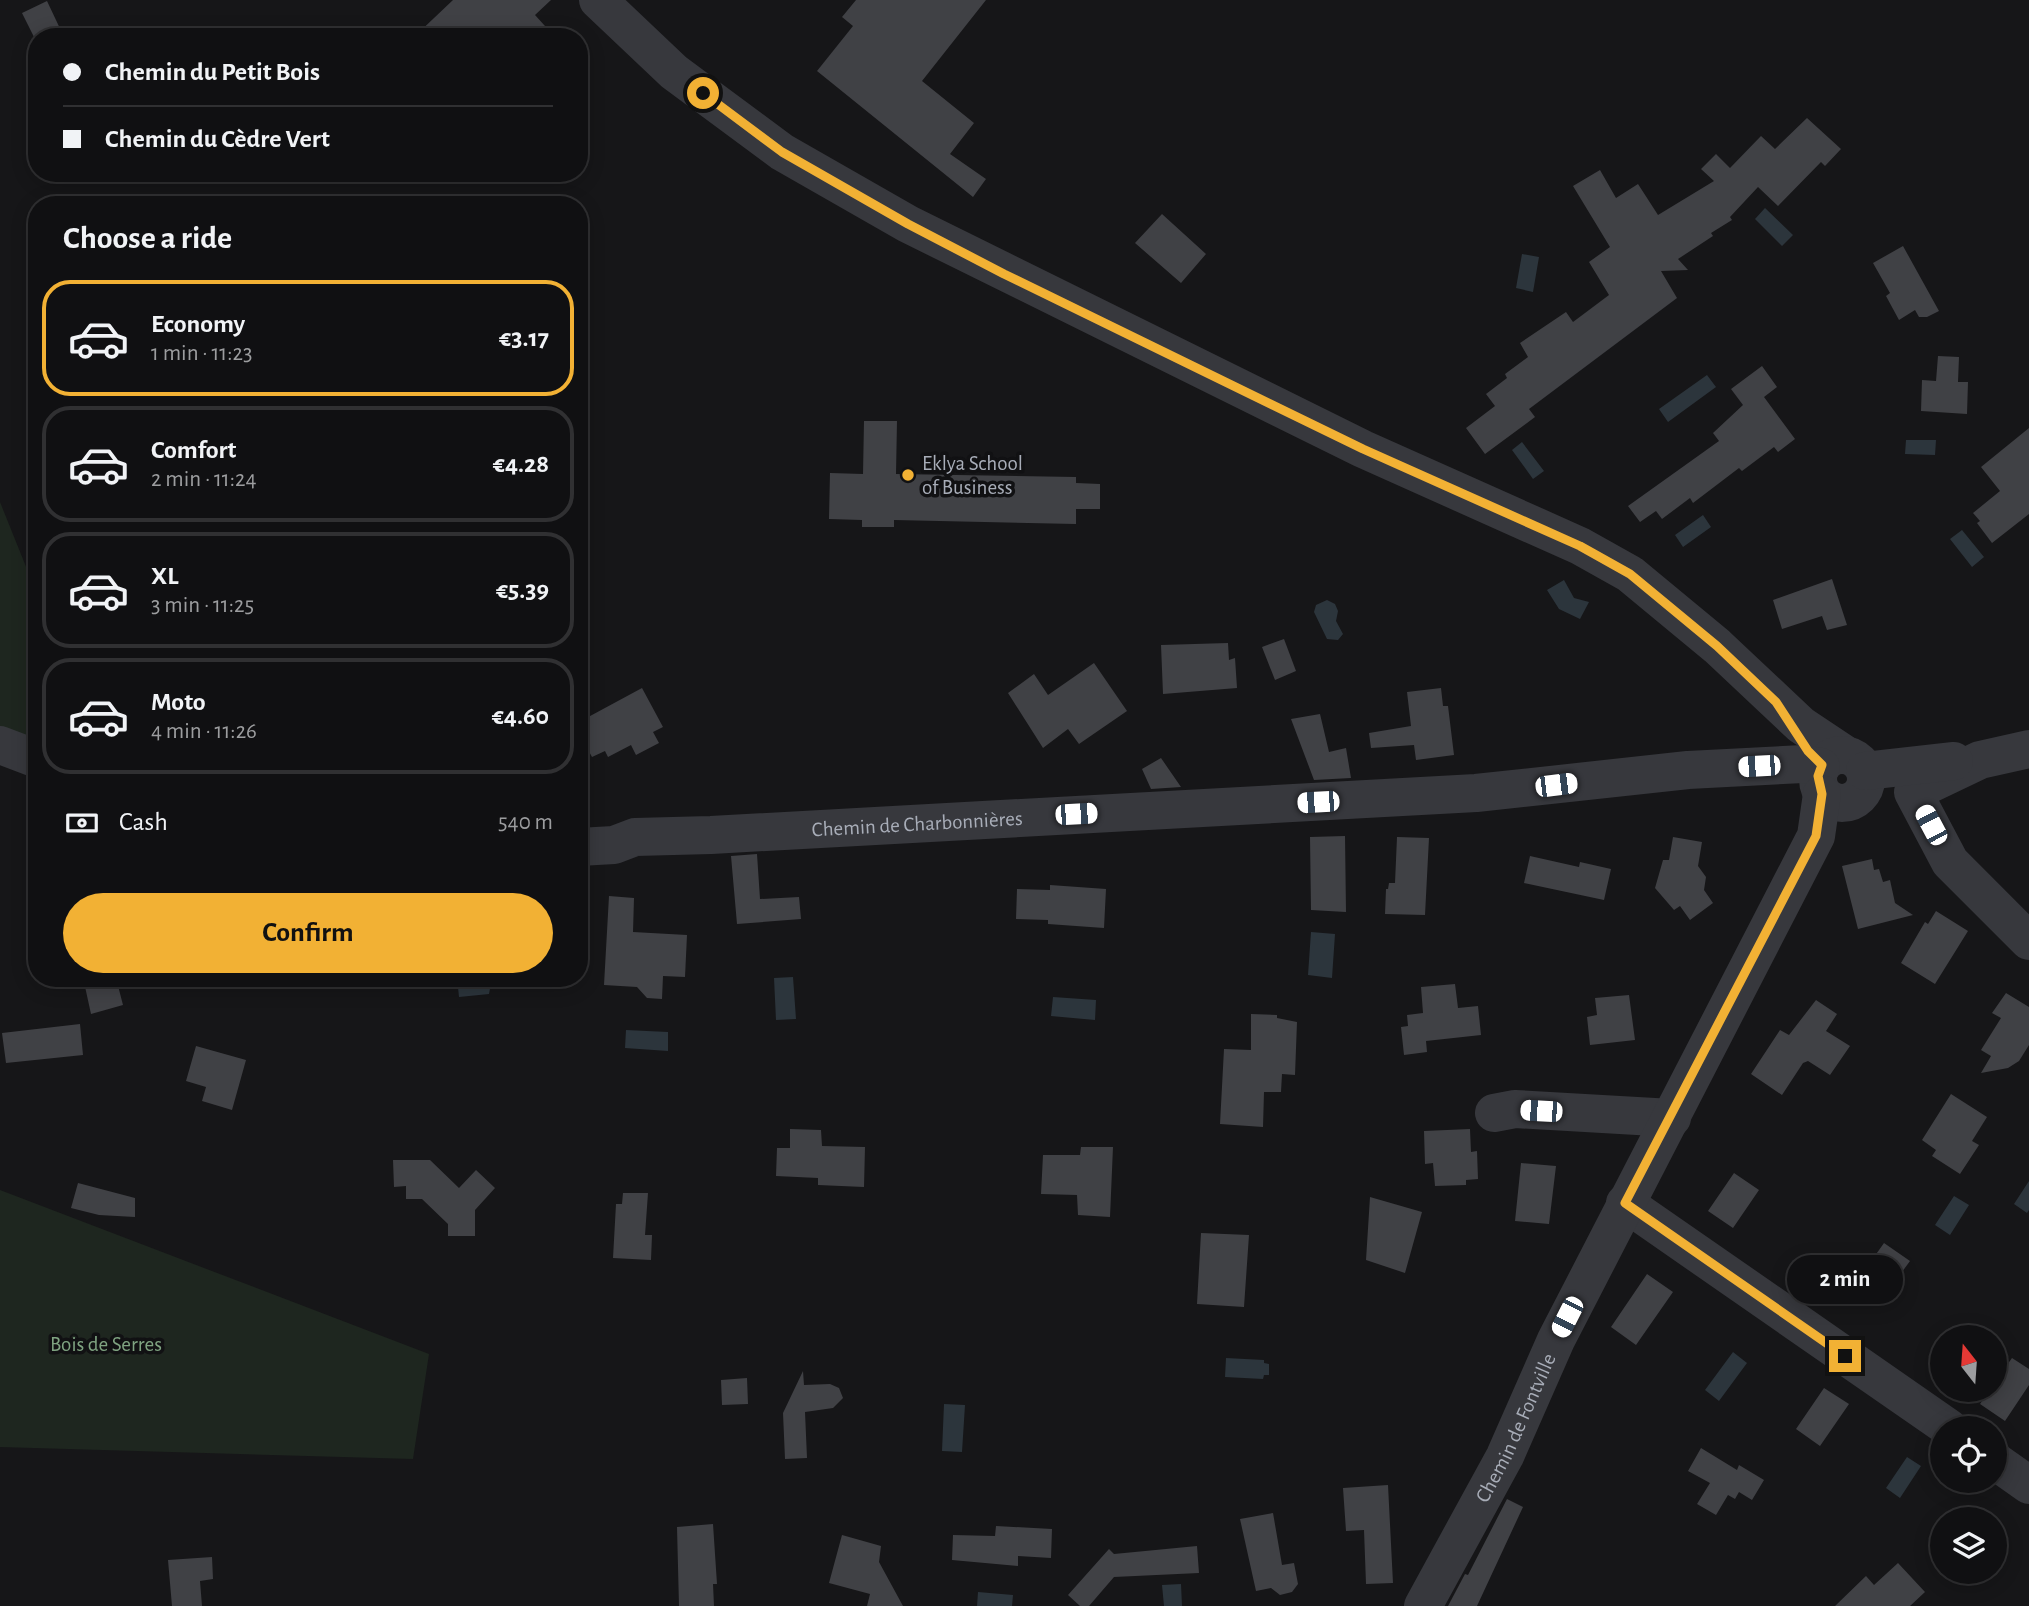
<!DOCTYPE html>
<html lang="en">
<head>
<meta charset="utf-8">
<style>
	:root { --surface:#101012; --page:#19191b; --text:#f1f3f6; --muted:#9c9d9f; --line:#303032; --accent:#f2b134 }
	body { margin:0; font-family:"Alegreya Sans",sans-serif; background:var(--page); color:var(--text); height:100vh; display:flex; flex-direction:column; font-size:26px; white-space:nowrap }
	* { box-sizing:border-box; margin:0 }
	p { font-size:23px; color:var(--muted) }
	.icon { flex:none; width:38px; height:38px; fill:none; stroke:currentColor; stroke-width:2; stroke-linecap:round; stroke-linejoin:round }
	.map { position:relative; flex:1; overflow:hidden }
	.panel { position:absolute; left:28px; top:196px; width:560px; height:791px; display:flex; flex-direction:column; background:var(--surface); border-radius:28px; box-shadow:0 4px 18px #0003,0 0 0 2px var(--line) }
	.panel>* { flex:none }
	.top-card { position:absolute; left:28px; top:28px; width:560px; height:154px; border-radius:28px; box-shadow:0 4px 18px #0003,0 0 0 2px var(--line); display:grid; align-content:center; height:154px; padding:0 35px; background:var(--surface) }
	.needle { width:46px; rotate:343deg }
	.fabs { position:absolute; left:1930px; top:1325px; display:grid; gap:14px }
	.fabs a { display:grid; place-items:center; width:77px; height:77px; border-radius:50%; background:var(--surface); box-shadow:0 4px 18px #0003,0 0 0 2px var(--line); font-size:35px }
	.end { position:absolute; width:32px; height:32px; margin:-16px; border:9px solid #f2b134; background:#111; box-shadow:0 0 0 4px #111 }
	.from { border-radius:50% }
	.bubble { position:absolute; height:49px; border-radius:24px; background:var(--surface); box-shadow:0 4px 18px #0003,0 0 0 2px var(--line); font-size:23px; font-weight:700; line-height:49px; text-align:center }
	.car { position:absolute; width:21px; height:42px; margin:-21px -10px; border-radius:9px; box-shadow:0 0 5px 2px #0007; background:linear-gradient(#fff 24%,#345 0 40%,#fff 0 76%,#345 0 86%,#fff 0) }
	.top-card b { display:flex; align-items:center; gap:24px; height:66px; font-size:26px }
	.top-card b+b { border-top:2px solid var(--line) }
	.top-card i { width:18px; height:18px; background:var(--text) }
	ul { padding:0; list-style:none }
	li { display:flex; align-items:center; gap:21px; height:116px; margin:0 14px 10px; padding:0 21px; border:4px solid var(--line); border-radius:28px }
	li div { flex:1 }
	li b { display:block; font-size:26px }
	li em { font-style:normal; font-weight:700 }
	li.active { border-color:var(--accent) }
	li>.icon { width:63px; height:63px; stroke-width:1.5 }
	h2 { padding:0 35px; font-size:32px; line-height:84px }
	.pay { display:flex; align-items:center; gap:18px; height:77px; padding:0 35px; font-size:26px }
	.pay p { margin-inline-start:auto }
	.primary-button { display:flex; gap:14px; margin-top:auto; padding:14px 35px }
	.primary-button a { flex:1; height:80px; border-radius:42px; background:var(--accent); color:#111; font-size:28px; font-weight:700; line-height:80px; text-align:center }
	.map>svg:first-child { display:block }
	.green { fill:#1e261f }
	.water { fill:#2c353c }
	.building { fill:#404145 }
	.lines { fill:none; stroke-linecap:round; stroke-linejoin:round }
	.minor { stroke:#37383d; stroke-width:38 }
	.route { stroke:#f2b134; stroke-width:9 }
	.poi-dot { fill:#f2b134; stroke:#111113; stroke-width:2.5 }
	.labels { text-anchor:middle; dominant-baseline:central; stroke-width:7; stroke-linejoin:round; paint-order:stroke }
	.poi-label { font-size:21px; fill:#a8adb8; stroke:#111113; text-anchor:start }
	.street-label { font-size:21px; fill:#a8adb8; stroke:#111113 }
	.park-label { font-size:21px; fill:#7fa381; stroke:#111113 }
</style>
</head>
<body>
<div class="map">
<svg width="2029" height="1606" viewBox="0 0 2029 1606">
	<rect width="100%" height="100%" fill="#161618"/>
	<path class="green" d="M0 502 37 594V754L0 744Z
		M0 1190 429 1354 413 1459 0 1447Z"/>
	<path class="water" d="M1765 208 1793 235 1782 246 1755 219Z
		M1522 254 1539 257 1533 292 1516 288Z
		M1707 375 1716 387 1668 422 1659 409Z
		M1906 440H1936L1935 455 1905 454Z
		M1522 442 1544 471 1533 479 1512 450Z
		M1703 515 1711 527 1683 547 1675 535Z
		M1962 530 1984 557 1972 567 1950 539Z
		M1564 580 1574 598 1589 602 1580 619 1559 609 1547 590Z
		M1327 600 1335 604 1338 611 1336 621 1343 634 1338 640 1327 639 1314 612 1316 605Z
		M1311 932 1335 934 1332 978 1308 975Z
		M793 977 796 1019 776 1020 774 978Z
		M457 978H492L489 994 459 997Z
		M1053 997 1096 1000 1095 1020 1051 1016Z
		M626 1030 668 1032V1051L625 1048Z
		M2029 1181V1210L2027 1213 2014 1204Z
		M1954 1196 1969 1205 1950 1235 1935 1225Z
		M1733 1352 1747 1363 1719 1401 1705 1390Z
		M1226 1358 1264 1360V1363L1269 1364V1375H1264L1263 1379 1225 1377Z
		M944 1404 965 1405 962 1452 942 1451Z
		M1907 1457 1921 1466 1900 1498 1886 1488Z
		M1181 1584 1182 1606H1164L1162 1585Z
		M978 1592 1013 1595 1012 1606H977Z"/>
	<path class="building" d="M453 0H551L535 15 555 37H414Z
		M856 0H986L922 81 974 123 950 154 986 179 973 197 817 71 853 26 842 17Z
		M47 1 64 37H34L22 13Z
		M1807 118 1841 149 1825 166 1821 162 1778 206 1758 187 1730 217 1732 220 1711 233 1713 236 1678 259 1688 270 1661 271 1677 298 1529 409 1535 417 1485 454 1466 428 1495 406 1486 394 1507 378 1505 374 1528 357 1520 343 1566 312 1573 322 1609 295 1589 262 1610 247 1573 186 1600 170 1616 198 1638 184 1658 215 1714 181 1701 169 1716 154 1730 168 1761 136 1775 149Z
		M1162 214 1206 254 1181 283 1135 243Z
		M1903 246 1939 311 1927 317H1919L1915 310 1899 320 1886 296 1890 293 1873 263Z
		M1938 356 1959 357 1958 382H1968L1967 414 1921 411 1922 380 1936 381Z
		M1762 366 1777 387 1764 397 1795 439 1778 452 1774 447 1742 471 1739 468 1693 503 1690 498 1662 519 1656 511 1640 522 1628 506 1719 441 1713 433 1743 405 1731 389Z
		M864 421H897L896 474 1076 477V483L1100 484V509H1076V524L894 520V527H862V520L829 519 830 473 863 474Z
		M2029 428V514L1992 543 1977 523 1980 521 1973 513 2000 491 1981 467Z
		M1832 579 1847 625 1827 630 1822 616 1782 629 1773 600Z
		M1284 639 1296 671 1275 680 1262 647Z
		M1228 643 1229 660 1235 658 1237 688 1163 694 1161 645Z
		M1094 663 1127 711 1079 744 1068 729 1043 748 1008 693 1034 674 1048 695Z
		M642 688 663 727 653 732 659 743 636 755 631 745 608 757 605 751 592 757 579 733V722Z
		M1441 688 1443 706H1448L1454 755 1416 760 1414 745 1371 748 1369 733 1411 726 1407 692Z
		M1320 714 1329 752 1346 748 1351 778 1314 780 1291 719Z
		M1161 758 1181 787 1151 789 1142 769Z
		M1345 836 1346 912 1311 910 1310 837Z
		M1397 837 1429 838 1425 915 1385 914 1386 889H1388L1389 883H1395Z
		M1673 837 1702 842 1698 866 1706 877 1704 890 1713 903 1690 920 1680 906 1674 910 1655 888 1663 860H1669Z
		M757 854 760 899 799 897 801 919 737 924 731 856Z
		M1530 856 1579 867 1580 862 1611 869 1604 900 1524 883Z
		M1872 859 1874 870 1879 869 1883 882 1890 880 1895 903 1913 915 1858 929 1842 866Z
		M1050 885 1106 889 1104 928 1048 924V920L1016 919 1017 889 1050 890Z
		M609 896 634 898 633 932 687 935 685 977 663 976 662 999 647 998 637 987 604 985Z
		M1936 911 1968 931 1935 984 1901 963 1925 922 1928 924Z
		M101 978H116L123 1005 91 1014 84 982Z
		M1455 984 1458 1008 1478 1006 1481 1035 1426 1041 1427 1052 1404 1055 1401 1027 1408 1026 1407 1015 1423 1013 1421 987Z
		M2006 993 2029 1007V1045L2019 1061 2008 1068 1981 1073 1991 1056 1981 1050 2001 1018 1992 1013Z
		M1629 995 1635 1040 1590 1045 1587 1017 1597 1015 1595 998Z
		M1816 1000 1837 1014 1826 1031 1850 1046 1830 1075 1808 1061 1803 1063 1782 1095 1751 1074 1780 1030 1789 1035Z
		M1251 1014 1277 1015V1018L1297 1022 1295 1075 1282 1074 1281 1092H1264L1263 1127 1220 1124 1224 1049 1251 1050Z
		M80 1024 83 1055 6 1063 2 1033Z
		M196 1046 246 1060 232 1110 202 1101 206 1087 186 1081Z
		M1951 1094 1987 1117 1972 1141 1979 1145 1960 1174 1932 1156 1936 1150 1922 1140Z
		M790 1129 821 1130 822 1146 865 1147 864 1187 818 1185V1178L776 1176 777 1148H790Z
		M1470 1129 1471 1152 1477 1151 1478 1179 1466 1180V1185L1435 1186 1433 1163 1425 1164 1424 1131Z
		M1081 1147H1113L1110 1217 1078 1215 1077 1195 1041 1194 1043 1155H1080Z
		M393 1160H430L459 1188 476 1170 495 1188 475 1210V1236H448V1224L422 1199H406V1186L394 1187Z
		M1521 1163 1556 1166 1549 1224 1515 1221Z
		M1734 1173 1759 1190 1733 1228 1708 1211Z
		M78 1183 135 1198V1217L99 1215 71 1208Z
		M623 1193H648L645 1235H652L651 1260 613 1258 616 1204H622Z
		M1370 1197 1422 1212 1405 1273 1366 1260Z
		M1201 1233 1249 1235 1244 1307 1197 1304Z
		M1884 1243 1910 1261 1883 1298 1857 1281Z
		M1647 1274 1673 1292 1636 1345 1611 1327Z
		M2012 1358 2029 1369V1385L2005 1421 1980 1404 1990 1390H1995V1382Z
		M803 1371 804 1385 830 1384 839 1388 843 1398 833 1408 805 1412 807 1458 785 1459 783 1413Z
		M747 1378 748 1404 722 1405 721 1380Z
		M1824 1388 1849 1404 1820 1446 1796 1429Z
		M1701 1448 1737 1470 1739 1465 1764 1480 1752 1500 1739 1492 1735 1499 1728 1495 1716 1515 1697 1504 1710 1483 1688 1471Z
		M1388 1485 1393 1583 1366 1584 1364 1530 1346 1531 1343 1488Z
		M1507 1499 1523 1507 1477 1606H1448L1465 1574 1468 1575Z
		M1273 1513 1282 1565 1294 1563 1298 1584 1292 1592 1280 1595 1271 1588 1256 1591 1240 1519Z
		M713 1524 717 1584H713L714 1606H679L677 1527Z
		M996 1526 1052 1529 1051 1558 1018 1556V1566L952 1560 953 1535 995 1536Z
		M842 1535 881 1546 879 1562 903 1606H867L870 1594 829 1583Z
		M1197 1546 1199 1573 1114 1577 1089 1606H1080L1068 1595 1109 1549 1114 1554Z
		M212 1557 213 1579 200 1581 202 1606H172L168 1560Z
		M1898 1563 1925 1592 1910 1606H1835L1866 1576 1874 1585Z"/>
	<g class="lines">
		<g class="minor">
			<path d="M598 0 674 72 782 152 908 224 1363 449 1580 546 1630 574 1717 646 1801 725 1846 755"/>
			<path d="M0 745 37 759"/>
			<path d="M2029 749 1980 760 1913 792 1950 862 2029 941"/>
			<circle cx="1842" cy="779" r="24"/>
			<path d="M1865 771 1954 761"/>
			<path id="s1" d="M579 847 614 845 635 837 711 835 1476 793 1688 770 1803 764 1821 767"/>
			<path d="M1494 1113 1515 1109 1672 1118"/>
			<path d="M1625 1203 1949 1428"/>
			<path d="M1995 1461 2029 1485"/>
			<path id="s2" d="M1423 1606 1505 1456 1556 1340 1816 836 1822 794"/>
		</g>
	</g>
	<g class="lines">
		<path class="route" d="M703 93 782 152 908 224 1004 274 1363 449 1580 546 1630 574 1717 646 1776 702 1808 751 1822 765 1818 776 1822 794 1816 836 1625 1203 1845 1356"/>
	</g>
	<circle class="poi-dot" cx="908" cy="475" r="7"/>
	<g class="labels">
		<g class="poi-label">
			<text x="922" y="463">Eklya School<tspan x="922" dy="24">of Business</tspan></text>
		</g>
		<g class="street-label">
			<text stroke="none"><textPath href="#s1" startOffset="340">Chemin de Charbonnières</textPath></text>
			<text stroke="none"><textPath href="#s2" startOffset="201">Chemin de Fontville</textPath></text>
		</g>
		<g class="park-label">
			<text x="106" y="1344">Bois de Serres</text>
		</g>
	</g>
</svg>
<div class="fabs">
<a><svg class="needle" viewBox="-14 -14 28 28"><path d="M0-13l5 13h-10z" fill="#e53935"/><path d="M0 13l5-13h-10z" fill="#9c9d9f"/></svg></a>
<a><svg class="icon" aria-label="locate" viewBox="0 0 24 24"><circle cx="12" cy="12" r="6"/><path d="M12 2v4M12 18v4M2 12h4M18 12h4"/></svg></a>
<a><svg class="icon" aria-label="layers" viewBox="0 0 24 24"><path d="M12 4l9 5-9 5-9-5zM3 14l9 5 9-5"/></svg></a>
</div>
<i class="end from" style="left:703px;top:93px"></i>
<i class="end" style="left:1845px;top:1356px"></i>
<div class="bubble" style="left:1787px;top:1255px;width:116px">2 min</div>
<i class="car" style="left:1759px;top:766px;rotate:267deg"></i>
<i class="car" style="left:1556px;top:785px;rotate:83deg"></i>
<i class="car" style="left:1318px;top:802px;rotate:267deg"></i>
<i class="car" style="left:1076px;top:814px;rotate:87deg"></i>
<i class="car" style="left:1931px;top:825px;rotate:332deg"></i>
<i class="car" style="left:1541px;top:1111px;rotate:273deg"></i>
<i class="car" style="left:1567px;top:1317px;rotate:207deg"></i>
<div class="top-card">
<b><i class="from"></i>Chemin du Petit Bois</b>
<b><i></i>Chemin du Cèdre Vert</b>
</div>
<section class="panel">
<h2>Choose a ride</h2>
<ul>
<li class="active"><svg class="icon" aria-label="car" viewBox="0 0 24 24"><path d="M5 17H2v-5l4-1 3-4h7l3 4 3 1v5h-3M9 17h6M6 11h13"/><circle cx="7" cy="17" r="2"/><circle cx="17" cy="17" r="2"/></svg><div><b>Economy</b><p>1 min · 11:23</p></div><em>€3.17</em></li>
<li><svg class="icon" aria-label="car" viewBox="0 0 24 24"><path d="M5 17H2v-5l4-1 3-4h7l3 4 3 1v5h-3M9 17h6M6 11h13"/><circle cx="7" cy="17" r="2"/><circle cx="17" cy="17" r="2"/></svg><div><b>Comfort</b><p>2 min · 11:24</p></div><em>€4.28</em></li>
<li><svg class="icon" aria-label="car" viewBox="0 0 24 24"><path d="M5 17H2v-5l4-1 3-4h7l3 4 3 1v5h-3M9 17h6M6 11h13"/><circle cx="7" cy="17" r="2"/><circle cx="17" cy="17" r="2"/></svg><div><b>XL</b><p>3 min · 11:25</p></div><em>€5.39</em></li>
<li><svg class="icon" aria-label="car" viewBox="0 0 24 24"><path d="M5 17H2v-5l4-1 3-4h7l3 4 3 1v5h-3M9 17h6M6 11h13"/><circle cx="7" cy="17" r="2"/><circle cx="17" cy="17" r="2"/></svg><div><b>Moto</b><p>4 min · 11:26</p></div><em>€4.60</em></li>
</ul>
<div class="pay"><svg class="icon" aria-label="cash" viewBox="0 0 24 24"><path d="M3 7h18v10H3z"/><circle cx="12" cy="12" r="2"/></svg>Cash<p>540 m</p></div>
<div class="primary-button"><a>Confirm</a></div>
</section>
</div>
</body>
</html>
